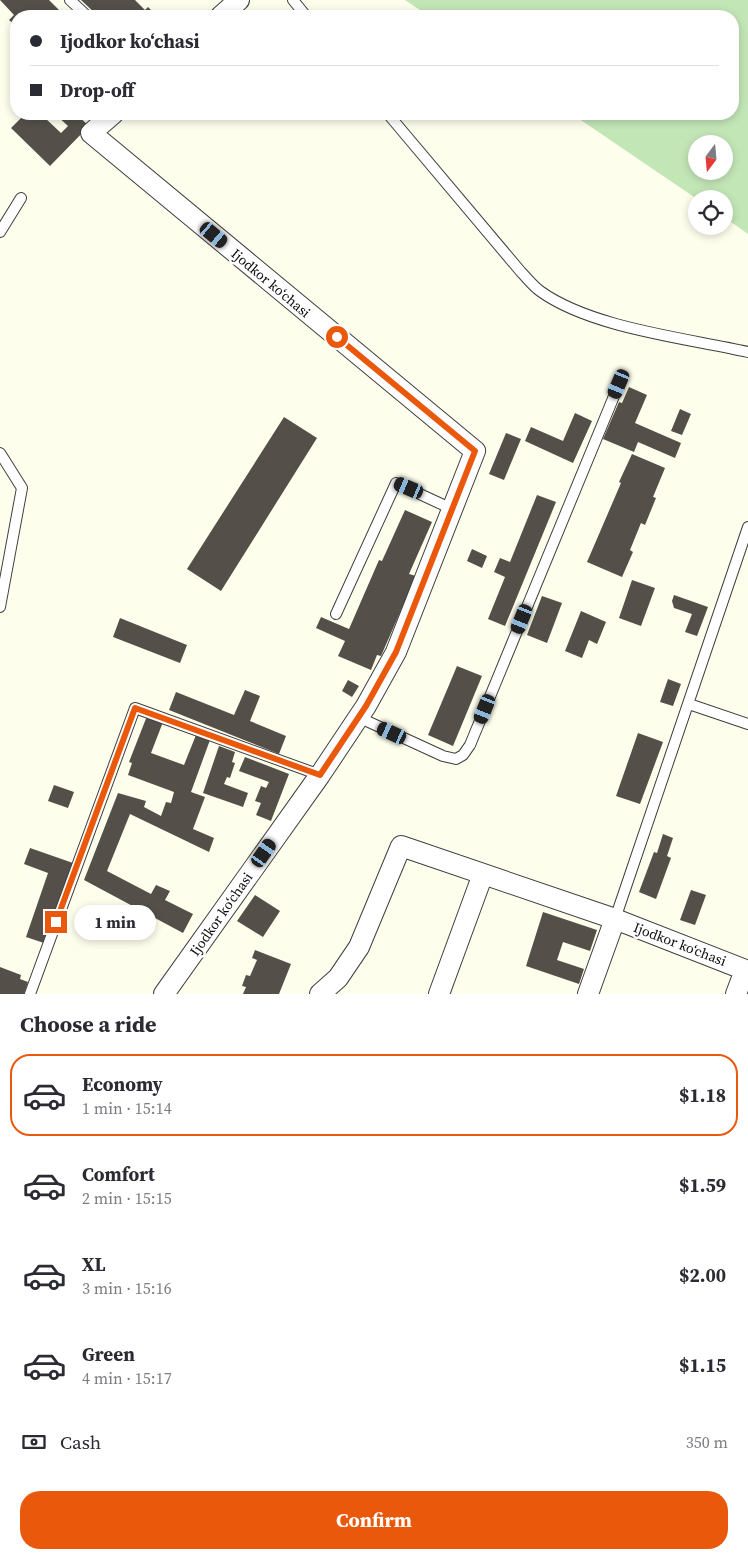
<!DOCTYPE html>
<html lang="en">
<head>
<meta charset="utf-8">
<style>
	:root { --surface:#fff; --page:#f2f2f3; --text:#2b2b33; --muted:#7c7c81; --line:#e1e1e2; --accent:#ea580c }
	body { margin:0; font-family:"Source Serif 4",serif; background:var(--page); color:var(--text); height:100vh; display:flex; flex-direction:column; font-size:19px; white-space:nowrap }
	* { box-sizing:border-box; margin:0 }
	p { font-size:16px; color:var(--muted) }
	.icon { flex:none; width:28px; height:28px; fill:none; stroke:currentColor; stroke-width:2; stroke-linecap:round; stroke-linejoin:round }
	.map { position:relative; height:994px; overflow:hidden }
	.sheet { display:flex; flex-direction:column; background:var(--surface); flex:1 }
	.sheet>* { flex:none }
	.guide { position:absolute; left:10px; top:10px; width:729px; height:110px; border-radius:20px; box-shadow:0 2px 8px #0003; display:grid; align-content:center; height:110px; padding:0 20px; background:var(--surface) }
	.needle { width:32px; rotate:196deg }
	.fabs { position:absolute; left:688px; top:135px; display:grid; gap:10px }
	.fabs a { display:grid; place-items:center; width:45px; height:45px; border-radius:50%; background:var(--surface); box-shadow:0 2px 8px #0003; font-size:25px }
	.end { position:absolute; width:22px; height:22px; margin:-11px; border:6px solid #ea580c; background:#fff; box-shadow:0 0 0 2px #fff }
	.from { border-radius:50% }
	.bubble { position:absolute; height:35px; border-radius:18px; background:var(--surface); box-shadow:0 2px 8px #0003; font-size:16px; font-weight:700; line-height:35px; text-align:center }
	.car { position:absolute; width:15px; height:30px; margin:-15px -8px; border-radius:6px; box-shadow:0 0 4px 1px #0007; background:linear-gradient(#222 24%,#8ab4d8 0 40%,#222 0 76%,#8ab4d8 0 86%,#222 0) }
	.guide b { display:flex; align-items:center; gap:18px; height:48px; font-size:19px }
	.guide b+b { border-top:1px solid var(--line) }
	.guide i { width:12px; height:12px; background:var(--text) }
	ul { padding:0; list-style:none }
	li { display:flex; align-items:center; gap:15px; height:82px; margin:0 10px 8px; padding:0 10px; border:2px solid transparent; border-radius:20px }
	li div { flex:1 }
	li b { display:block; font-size:19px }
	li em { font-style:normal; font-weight:700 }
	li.active { border-color:var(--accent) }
	li>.icon { width:45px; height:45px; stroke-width:1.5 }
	h2 { padding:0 20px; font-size:22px; line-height:60px }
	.pay { display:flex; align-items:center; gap:12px; height:55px; padding:0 20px; font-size:19px }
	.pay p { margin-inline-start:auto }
	.primary-button { display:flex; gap:10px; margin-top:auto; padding:10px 20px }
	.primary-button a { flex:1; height:58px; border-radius:20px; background:var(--accent); color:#fff; font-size:20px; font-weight:700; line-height:58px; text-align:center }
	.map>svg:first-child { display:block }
	.green { fill:#c3e6b7; fill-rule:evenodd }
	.building { fill:#545049 }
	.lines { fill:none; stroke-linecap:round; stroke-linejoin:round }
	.service-casing { stroke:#3f3f3f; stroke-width:12 }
	.minor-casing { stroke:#3f3f3f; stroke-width:22 }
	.service { stroke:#fff; stroke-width:10 }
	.minor { stroke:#fff; stroke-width:20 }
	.route { stroke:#ea580c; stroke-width:6 }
	.labels { text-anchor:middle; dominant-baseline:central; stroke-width:5; stroke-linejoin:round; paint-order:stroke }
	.street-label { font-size:14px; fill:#0c0c0c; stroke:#fff }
</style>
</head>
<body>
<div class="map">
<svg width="748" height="994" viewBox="0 0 748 994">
	<rect width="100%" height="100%" fill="#fdfeec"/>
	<path class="green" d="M405 0H748V234L724 217V199H697L572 114H732V16H429ZM696 144H724V171H696Z"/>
	<path class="building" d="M0 0H49L65 16H16V26L9 20 14 15Z
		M81 0H135L145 10 148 7 157 16H98Z
		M25 114H48L45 118 61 133 68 126 55 114H76L89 126 50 166 11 128Z
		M629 387 647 395 635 423 681 443 675 458 638 442 634 452 603 439 619 402 622 403Z
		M680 409 691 414 682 435 671 431Z
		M575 413 592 421 573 463 525 441 531 427 563 441Z
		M284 417 317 438 221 591 187 569Z
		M506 433 521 439 504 480 489 474Z
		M632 454 665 468 653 497 656 498 645 525 641 523 630 550 633 552 622 577 587 562 621 483 619 482Z
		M537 495 556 502 505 626 488 619 505 577 494 572 500 558 510 562Z
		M405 510 432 522 409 574 416 576 381 656 377 655 371 670 338 656 345 641 316 628 321 617 349 629 379 560 382 561Z
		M472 549 487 556 482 568 467 561Z
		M632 580 655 588 641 626 619 618Z
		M674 595 708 607 697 636 685 632 692 614 674 608 672 601Z
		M542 596 562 603 547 643 527 635Z
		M581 611 606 622 597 644 589 640 582 658 565 651Z
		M120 618 187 645 180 663 113 637Z
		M457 666 482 676 453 746 428 735Z
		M668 679 681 684 673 706 660 702Z
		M348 680 359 686 352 697 342 691Z
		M245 690 260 696 250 721 286 736 279 754 169 710 176 692 234 715Z
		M147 716 163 722 151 753 184 765 196 735 210 740 191 792 205 797 193 829 214 838 209 852 130 814 107 871 151 894 156 885 170 891 165 900 193 914 183 933 84 880 118 793 146 801 144 807 161 816 166 802 171 803 174 792 128 775 132 763 129 762Z
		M638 733 663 742 640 804 616 796Z
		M219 746 235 752 232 762 235 763 230 778 227 777 224 784 248 793 243 807 203 793Z
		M245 757 289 774 271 821 256 815 261 803 255 801 261 786 266 788 269 782 239 771Z
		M54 785 74 792 68 808 48 801Z
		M663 834 673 838 667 856 671 858 656 899 639 892 654 852 657 853Z
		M30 848 73 863 44 943 26 937 48 873 24 864Z
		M691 890 706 895 695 925 680 920Z
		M255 895 280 911 263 937 237 921Z
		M543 912 597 930 590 951 563 942 557 960 584 969 579 984 526 966Z
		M255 950 291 964 279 994H243L246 987 242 986 246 975 250 976 257 960 252 958Z
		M0 967 21 975 20 979 28 982 24 994H0Z"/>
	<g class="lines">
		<g class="service-casing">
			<path id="service" d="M70 0 87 16
				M293 0 306 16
				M388 114 521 272C527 278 533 286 540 291 591 328 686 338 748 352
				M0 232 21 198
				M0 453 22 488 0 607
				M336 614 396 483 452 509
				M689 704 748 724
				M358 717 443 756 456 759 463 755 470 745 619 384
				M615 919 748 527
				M30 994 135 708 320 775"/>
		</g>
		<g class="minor-casing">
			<path id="minor" d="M221 16 239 0
				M113 114 91 133 475 451 396 652 366 706 320 775 164 994
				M320 994 338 978 359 947 401 846 615 919 748 971
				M439 994 483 874
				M588 994 615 919
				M736 994 745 970"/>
		</g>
		<use href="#service" class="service"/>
		<use href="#minor" class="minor"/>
	</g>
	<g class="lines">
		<path class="route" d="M56 922 135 708 320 775 366 706 396 652 475 451 337 337"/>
	</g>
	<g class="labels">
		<g class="street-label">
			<text transform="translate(271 283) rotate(40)">Ijodkor koʻchasi</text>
			<text transform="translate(221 914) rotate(-55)">Ijodkor koʻchasi</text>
			<text transform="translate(680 944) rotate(21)">Ijodkor koʻchasi</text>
		</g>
	</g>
</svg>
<div class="fabs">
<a><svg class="needle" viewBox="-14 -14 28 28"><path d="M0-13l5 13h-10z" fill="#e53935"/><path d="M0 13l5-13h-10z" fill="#7c7c81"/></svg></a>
<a><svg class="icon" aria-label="locate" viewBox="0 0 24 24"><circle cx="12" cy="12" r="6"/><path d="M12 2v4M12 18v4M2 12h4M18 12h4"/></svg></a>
</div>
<i class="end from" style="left:337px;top:337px"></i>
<i class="end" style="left:56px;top:922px"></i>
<div class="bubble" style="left:74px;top:905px;width:82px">1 min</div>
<i class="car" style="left:214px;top:235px;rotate:130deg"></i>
<i class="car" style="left:619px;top:384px;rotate:203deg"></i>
<i class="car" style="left:409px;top:488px;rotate:293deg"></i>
<i class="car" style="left:522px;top:619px;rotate:202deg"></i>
<i class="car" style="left:485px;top:709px;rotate:202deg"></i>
<i class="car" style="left:392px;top:733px;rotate:295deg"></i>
<i class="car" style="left:264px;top:853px;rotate:35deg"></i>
<div class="guide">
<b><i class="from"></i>Ijodkor koʻchasi</b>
<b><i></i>Drop-off</b>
</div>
</div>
<section class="sheet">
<h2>Choose a ride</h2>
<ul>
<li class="active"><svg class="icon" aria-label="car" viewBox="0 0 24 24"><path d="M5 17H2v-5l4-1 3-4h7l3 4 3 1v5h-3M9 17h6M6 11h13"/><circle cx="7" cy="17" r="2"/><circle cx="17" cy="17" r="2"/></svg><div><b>Economy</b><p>1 min · 15:14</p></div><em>$1.18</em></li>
<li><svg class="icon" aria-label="car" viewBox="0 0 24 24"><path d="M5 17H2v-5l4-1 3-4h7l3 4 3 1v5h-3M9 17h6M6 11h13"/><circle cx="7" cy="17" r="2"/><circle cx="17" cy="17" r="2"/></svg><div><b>Comfort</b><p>2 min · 15:15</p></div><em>$1.59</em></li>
<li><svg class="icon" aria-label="car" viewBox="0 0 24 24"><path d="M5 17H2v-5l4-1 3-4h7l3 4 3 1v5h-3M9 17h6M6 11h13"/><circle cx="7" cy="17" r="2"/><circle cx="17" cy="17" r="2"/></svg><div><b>XL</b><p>3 min · 15:16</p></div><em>$2.00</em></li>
<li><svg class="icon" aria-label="car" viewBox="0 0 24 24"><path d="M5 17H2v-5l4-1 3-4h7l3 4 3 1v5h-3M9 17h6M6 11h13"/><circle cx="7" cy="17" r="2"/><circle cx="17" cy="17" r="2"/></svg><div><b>Green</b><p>4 min · 15:17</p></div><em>$1.15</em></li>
</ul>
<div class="pay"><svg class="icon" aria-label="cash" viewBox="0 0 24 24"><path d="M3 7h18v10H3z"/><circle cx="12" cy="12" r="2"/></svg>Cash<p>350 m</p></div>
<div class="primary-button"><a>Confirm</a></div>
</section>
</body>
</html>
